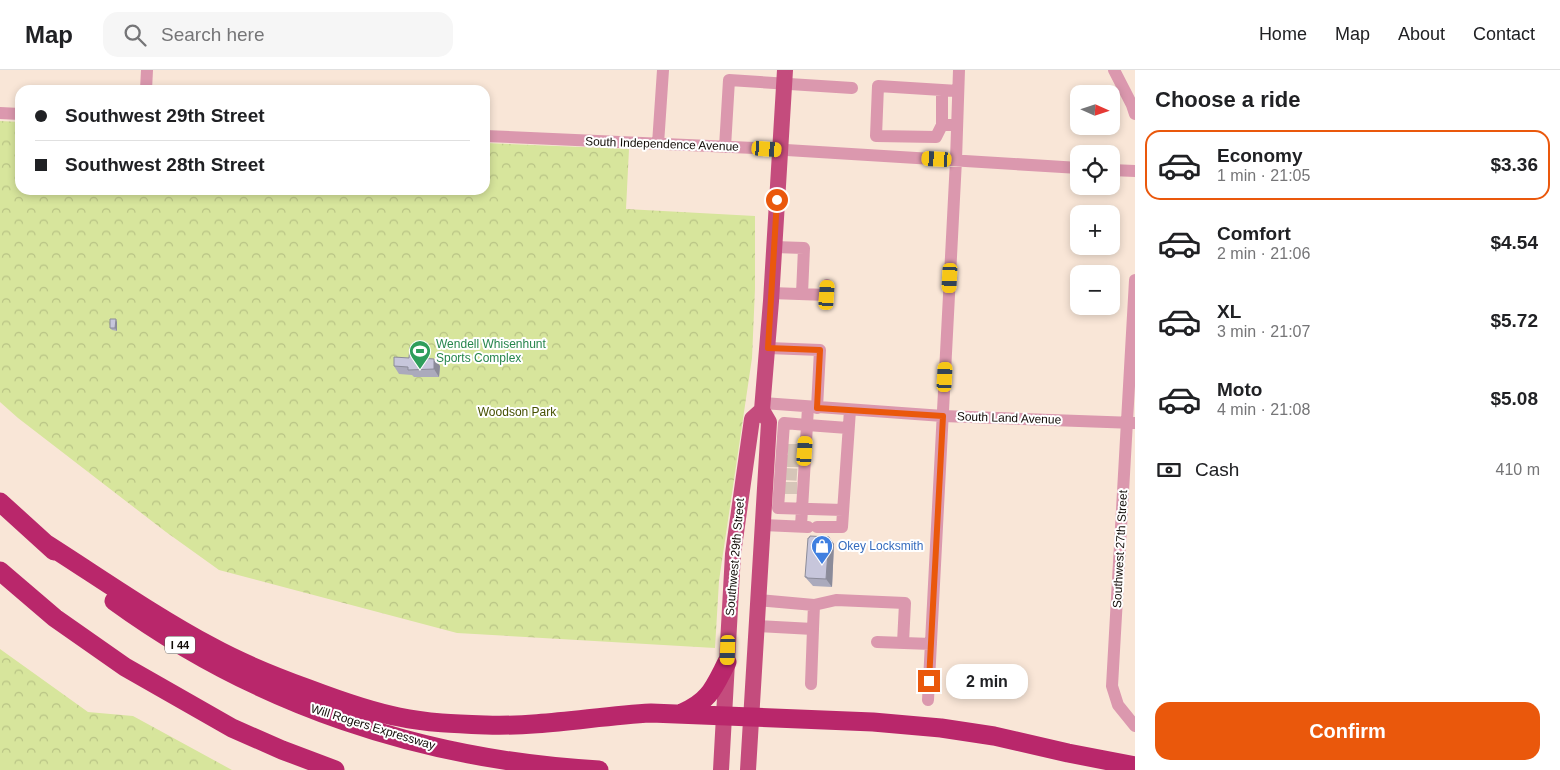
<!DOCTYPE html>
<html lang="en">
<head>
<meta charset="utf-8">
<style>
	:root { --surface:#fff; --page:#f6f6f6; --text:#202124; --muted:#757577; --line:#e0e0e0; --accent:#ea580c }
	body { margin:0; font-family:Arial,sans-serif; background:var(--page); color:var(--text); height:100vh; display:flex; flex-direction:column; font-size:19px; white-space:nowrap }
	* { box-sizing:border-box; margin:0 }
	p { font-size:16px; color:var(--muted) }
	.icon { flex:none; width:28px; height:28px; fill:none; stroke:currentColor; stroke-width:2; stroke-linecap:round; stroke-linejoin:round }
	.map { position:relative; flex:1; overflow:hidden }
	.side { display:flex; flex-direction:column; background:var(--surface); width:425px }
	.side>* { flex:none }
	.guide { position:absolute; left:15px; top:15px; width:475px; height:110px; border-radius:15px; box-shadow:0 2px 8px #0003; display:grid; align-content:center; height:110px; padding:0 20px; background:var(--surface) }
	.needle { width:32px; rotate:93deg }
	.controls { position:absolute; left:1070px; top:15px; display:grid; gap:10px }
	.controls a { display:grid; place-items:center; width:50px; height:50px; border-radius:10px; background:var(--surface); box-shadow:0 2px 8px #0003; font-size:25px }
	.end { position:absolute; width:22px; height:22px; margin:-11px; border:6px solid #ea580c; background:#fff; box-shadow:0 0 0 2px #fff }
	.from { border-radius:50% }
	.bubble { position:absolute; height:35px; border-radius:15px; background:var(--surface); box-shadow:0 2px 8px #0003; font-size:16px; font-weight:600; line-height:35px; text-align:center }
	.car { position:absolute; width:15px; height:30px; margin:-15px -8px; border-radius:6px; box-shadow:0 0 4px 1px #0007; background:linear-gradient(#f5c518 24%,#345 0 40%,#f5c518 0 76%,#345 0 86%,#f5c518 0) }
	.guide b { display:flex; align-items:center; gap:18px; height:48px; font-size:19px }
	.guide b+b { border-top:1px solid var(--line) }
	.guide i { width:12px; height:12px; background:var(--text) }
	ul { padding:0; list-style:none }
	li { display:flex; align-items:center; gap:15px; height:70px; margin:0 10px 8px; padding:0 10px; border:2px solid transparent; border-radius:15px }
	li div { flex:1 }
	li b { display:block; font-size:19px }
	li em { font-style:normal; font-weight:600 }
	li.on { border-color:var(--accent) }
	li>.icon { width:45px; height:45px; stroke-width:1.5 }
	h2 { padding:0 20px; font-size:22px; line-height:60px }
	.pay { display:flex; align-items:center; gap:12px; height:55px; padding:0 20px; font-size:19px }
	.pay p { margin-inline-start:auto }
	.primary-button { display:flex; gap:10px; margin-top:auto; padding:10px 20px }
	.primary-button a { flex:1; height:58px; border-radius:15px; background:var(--accent); color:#fff; font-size:20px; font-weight:600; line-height:58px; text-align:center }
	header { display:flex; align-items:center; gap:30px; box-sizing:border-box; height:70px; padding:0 25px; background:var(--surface); border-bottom:1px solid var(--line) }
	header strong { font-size:24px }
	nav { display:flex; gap:28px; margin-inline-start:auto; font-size:18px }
	.search { width:350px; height:45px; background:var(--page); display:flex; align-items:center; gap:12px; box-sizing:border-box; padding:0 18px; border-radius:15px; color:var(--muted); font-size:19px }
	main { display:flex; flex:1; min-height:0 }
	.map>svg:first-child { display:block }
	.forest { fill:url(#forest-crowns) }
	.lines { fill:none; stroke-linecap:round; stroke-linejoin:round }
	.minor-tunnel { stroke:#d6c5b8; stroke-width:12; stroke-dasharray:12 6; stroke-linecap:butt }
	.minor { stroke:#db98ae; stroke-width:12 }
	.major { stroke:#c44c7d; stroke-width:16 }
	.highway { stroke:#b9276b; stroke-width:19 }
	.wall { fill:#abaabc }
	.shaded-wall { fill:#8b8b99 }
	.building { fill:#c7c6db; stroke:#8b8b99 }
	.route { stroke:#ea580c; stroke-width:6 }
	.labels { text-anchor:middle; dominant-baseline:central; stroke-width:4; stroke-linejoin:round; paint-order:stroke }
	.shield { fill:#fff; stroke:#5a5652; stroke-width:1 }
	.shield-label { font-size:11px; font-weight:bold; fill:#130d08 }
	.street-label { font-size:12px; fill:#130d08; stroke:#fff }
	.leisure-label { font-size:12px; fill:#27864d; stroke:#fff; text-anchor:start }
	.park-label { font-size:12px; fill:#465000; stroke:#fff }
	.shop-label { font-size:12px; fill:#366cbe; stroke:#fff; text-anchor:start }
</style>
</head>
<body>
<header>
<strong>Map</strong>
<div class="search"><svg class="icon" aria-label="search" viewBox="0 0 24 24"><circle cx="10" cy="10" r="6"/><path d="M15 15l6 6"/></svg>Search here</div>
<nav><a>Home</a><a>Map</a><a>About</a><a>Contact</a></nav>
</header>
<main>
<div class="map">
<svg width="1135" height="700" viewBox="0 0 1135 700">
	<defs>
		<pattern id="forest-crowns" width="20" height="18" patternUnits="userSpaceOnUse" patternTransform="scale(1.25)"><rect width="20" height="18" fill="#d7e59c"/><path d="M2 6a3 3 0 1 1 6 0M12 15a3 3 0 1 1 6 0" fill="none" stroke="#b8c385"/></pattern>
	</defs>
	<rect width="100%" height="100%" fill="#f9e6d7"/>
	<path class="forest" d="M0 51 20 52V120H485V73L629 79 626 139 755 146V219L752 288 719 511 715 578 457 563 219 500 166 462 18 348 0 332Z
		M0 579 88 642 133 646 232 700H0Z"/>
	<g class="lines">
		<path class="minor-tunnel" d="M788 380H800
			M787 391H799
			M785 404 799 405
			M785 418H797"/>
		<path class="minor" d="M1114 0 1132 35 1135 44
			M146 20 147 0
			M0 43 20 44
			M942 55V20
			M957 55H942L936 67 876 66 878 16 958 21
			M485 66 754 78 1079 98
			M658 74 663 0
			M725 77 729 10 852 18
			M1111 100 1135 101
			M774 177 804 178 802 224
			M1135 210 1112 616 1118 635 1135 656
			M771 223 827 225V215
			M768 278 820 280 817 338
			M763 333 943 346 1135 353
			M808 337 807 355 848 358
			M763 455 808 457
			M801 456C803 423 805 389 807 355L784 353 778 438 843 440
			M817 457H842L850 340
			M758 530 814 535 813 559
			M814 535 836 530 905 533 903 573
			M756 556 813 559 811 614
			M877 572 931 574
			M928 630 956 90 959 0"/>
		<path class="major" d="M721 700 733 484 752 349 762 340
			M748 700 769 352 762 340 771 231 785 0"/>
		<path class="highway" d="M0 432 54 481
			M45 473C100 508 154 546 212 577 243 594 276 607 309 619 338 630 368 641 399 647 427 653 457 654 486 655 541 657 596 646 651 643L873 652 941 658 994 666 1068 683 1135 696
			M0 501 55 548 125 597 232 658 282 680 335 700
			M114 531C257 635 422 690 599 700
			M682 643C710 631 714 617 727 592"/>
	</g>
	<path class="wall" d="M117 252V261L112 260 110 258Z
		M425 285V288L434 289 440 296 439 307H414L412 305 399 304 394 296 409 288Z
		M829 467 834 474 832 517 813 516 805 507Z"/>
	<path class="shaded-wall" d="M116 249 117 252V261L115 258Z
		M420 278 425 285 424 295 419 288Z
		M434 289 440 296 439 307 434 299Z
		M829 467 834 474 832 517 826 509Z"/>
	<path class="building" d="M110 249H116L115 258H110Z
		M410 277 420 278 419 288 434 289V299L408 300V297L394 296V287L409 288Z
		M810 466 829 467 826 509 807 508V507H805L808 468H809Z"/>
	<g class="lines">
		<path class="route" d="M777 130 768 278 820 280 817 338 943 346 929 611"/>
	</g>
	<defs>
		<g id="stadium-pin" transform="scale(1.125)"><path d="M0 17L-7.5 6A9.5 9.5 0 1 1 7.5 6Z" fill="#2e9e5b" stroke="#fff"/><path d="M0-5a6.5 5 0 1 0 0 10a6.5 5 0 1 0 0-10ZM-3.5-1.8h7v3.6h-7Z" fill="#fff"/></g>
		<g id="shop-pin" transform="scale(1.125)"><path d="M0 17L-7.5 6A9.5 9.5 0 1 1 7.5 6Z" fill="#3f7fe0" stroke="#fff"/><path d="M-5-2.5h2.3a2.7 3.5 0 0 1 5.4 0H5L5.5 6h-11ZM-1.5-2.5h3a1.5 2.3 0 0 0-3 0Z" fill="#fff"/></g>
	</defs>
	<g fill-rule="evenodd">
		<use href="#stadium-pin" x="420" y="281"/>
		<use href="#shop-pin" x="822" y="476"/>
	</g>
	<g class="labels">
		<rect class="shield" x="165" y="566.5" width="30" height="17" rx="4"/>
		<g class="shield-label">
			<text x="180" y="575">I 44</text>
		</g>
		<g class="street-label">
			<text transform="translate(662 74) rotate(2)">South Independence Avenue</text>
			<text transform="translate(1009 348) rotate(2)">South Land Avenue</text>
			<text transform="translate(1120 479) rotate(-87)">Southwest 27th Street</text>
			<text transform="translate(735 487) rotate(-85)">Southwest 29th Street</text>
			<text transform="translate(373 657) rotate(17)">Will Rogers Expressway</text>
		</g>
		<g class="leisure-label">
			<text x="436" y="274">Wendell Whisenhunt<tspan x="436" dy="14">Sports Complex</tspan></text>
		</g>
		<g class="park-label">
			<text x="517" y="342">Woodson Park</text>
		</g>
		<g class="shop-label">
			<text x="838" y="476">Okey Locksmith</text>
		</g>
	</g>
</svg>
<div class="controls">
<a><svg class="needle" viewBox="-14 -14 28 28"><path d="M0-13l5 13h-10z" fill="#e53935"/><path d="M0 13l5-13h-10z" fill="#757577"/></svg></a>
<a><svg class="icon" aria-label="locate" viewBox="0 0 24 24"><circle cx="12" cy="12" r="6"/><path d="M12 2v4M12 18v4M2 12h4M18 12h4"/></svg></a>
<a>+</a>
<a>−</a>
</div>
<i class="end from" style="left:777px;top:130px"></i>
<i class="end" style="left:929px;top:611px"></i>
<div class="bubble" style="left:946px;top:594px;width:82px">2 min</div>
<i class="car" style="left:767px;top:79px;rotate:94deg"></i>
<i class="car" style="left:937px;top:89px;rotate:273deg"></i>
<i class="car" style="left:950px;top:208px;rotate:183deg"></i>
<i class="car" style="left:827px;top:225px;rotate:4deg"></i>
<i class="car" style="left:945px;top:307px;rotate:3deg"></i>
<i class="car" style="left:805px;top:381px;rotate:4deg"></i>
<i class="car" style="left:728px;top:580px;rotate:182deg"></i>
<div class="guide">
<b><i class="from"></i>Southwest 29th Street</b>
<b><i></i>Southwest 28th Street</b>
</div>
</div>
<section class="side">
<h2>Choose a ride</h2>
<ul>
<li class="on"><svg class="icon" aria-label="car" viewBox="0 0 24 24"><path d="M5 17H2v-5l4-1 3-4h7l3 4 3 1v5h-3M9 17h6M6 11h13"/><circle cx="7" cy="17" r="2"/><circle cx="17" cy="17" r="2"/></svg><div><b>Economy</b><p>1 min · 21:05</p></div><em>$3.36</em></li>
<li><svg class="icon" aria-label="car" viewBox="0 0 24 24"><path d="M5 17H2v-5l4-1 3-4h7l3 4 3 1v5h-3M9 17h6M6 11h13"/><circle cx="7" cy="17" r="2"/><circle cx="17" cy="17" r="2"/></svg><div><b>Comfort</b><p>2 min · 21:06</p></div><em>$4.54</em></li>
<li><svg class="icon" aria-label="car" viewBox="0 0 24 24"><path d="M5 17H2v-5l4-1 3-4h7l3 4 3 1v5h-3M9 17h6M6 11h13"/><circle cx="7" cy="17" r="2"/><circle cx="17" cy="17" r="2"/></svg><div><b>XL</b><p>3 min · 21:07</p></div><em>$5.72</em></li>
<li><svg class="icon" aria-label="car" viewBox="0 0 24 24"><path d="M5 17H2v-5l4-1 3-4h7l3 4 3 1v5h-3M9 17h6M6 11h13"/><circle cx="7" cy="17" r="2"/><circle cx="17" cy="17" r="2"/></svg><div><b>Moto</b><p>4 min · 21:08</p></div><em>$5.08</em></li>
</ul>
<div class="pay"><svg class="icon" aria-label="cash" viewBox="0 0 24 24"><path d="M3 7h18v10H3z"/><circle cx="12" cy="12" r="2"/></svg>Cash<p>410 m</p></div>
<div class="primary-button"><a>Confirm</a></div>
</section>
</main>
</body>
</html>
